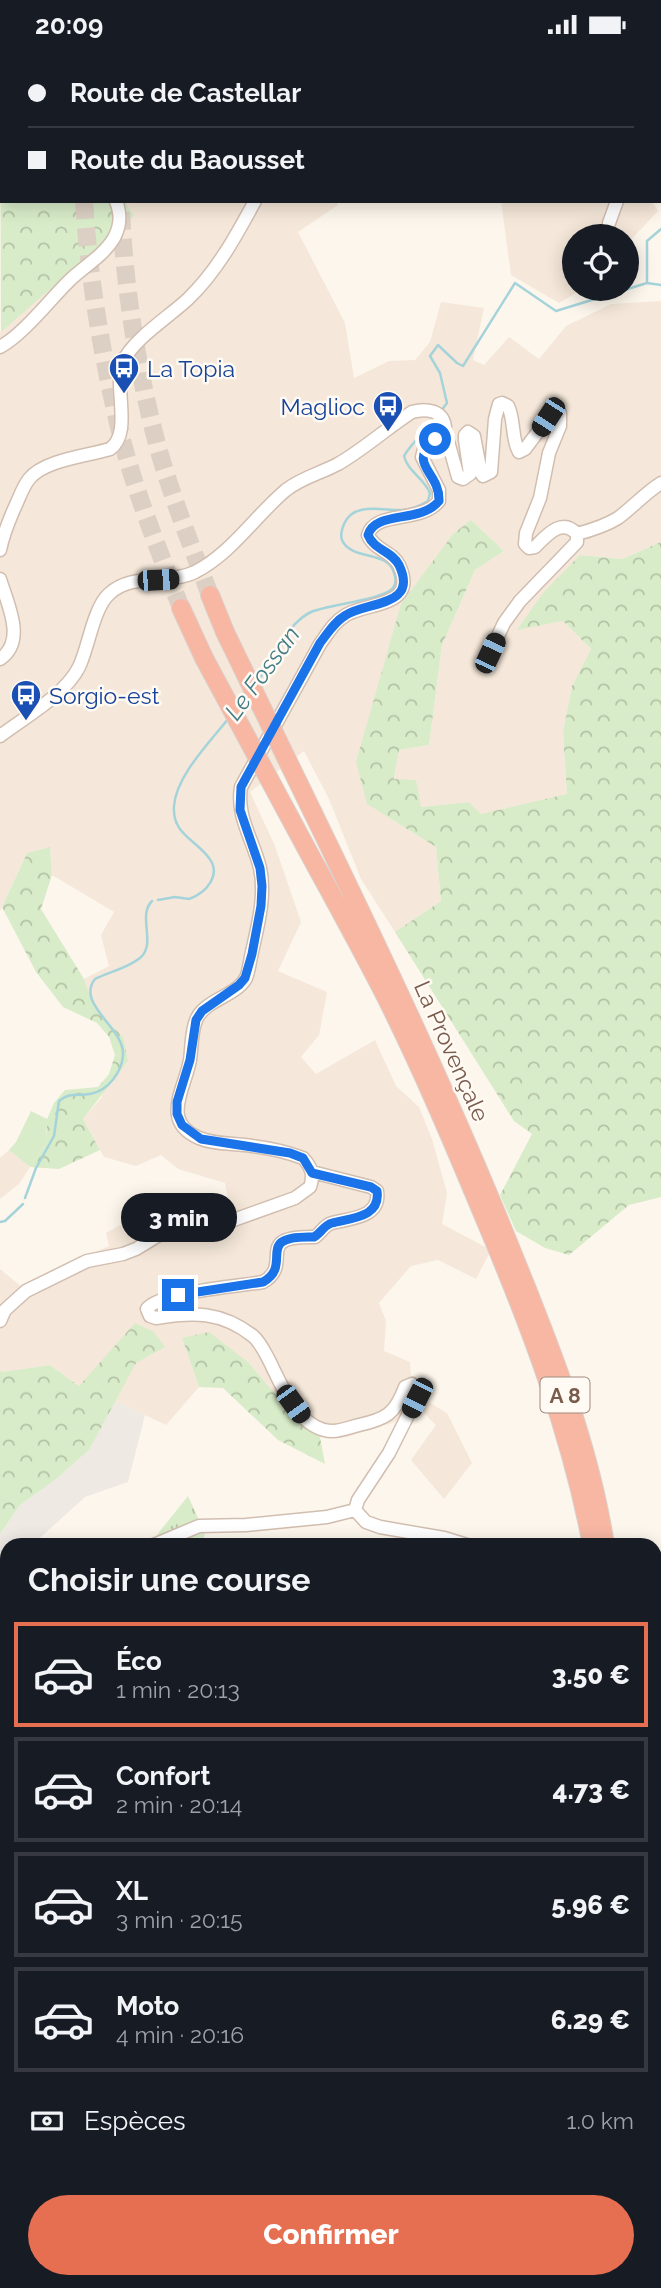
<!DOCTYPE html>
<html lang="fr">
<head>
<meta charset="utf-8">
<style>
	:root { --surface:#171b24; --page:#242831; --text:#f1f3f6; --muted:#9ea1a6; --line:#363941; --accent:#e76f51 }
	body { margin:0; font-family:Raleway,sans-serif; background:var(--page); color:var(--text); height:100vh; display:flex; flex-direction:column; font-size:26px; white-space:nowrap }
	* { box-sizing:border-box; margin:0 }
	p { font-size:23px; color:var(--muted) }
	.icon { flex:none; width:38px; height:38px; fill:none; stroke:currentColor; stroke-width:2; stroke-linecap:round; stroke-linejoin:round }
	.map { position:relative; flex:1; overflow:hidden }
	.drawer { position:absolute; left:0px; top:1489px; width:662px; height:751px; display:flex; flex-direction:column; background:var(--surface); border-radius:21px 21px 0 0; box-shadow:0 4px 18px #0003 }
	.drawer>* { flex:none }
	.banner { position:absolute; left:0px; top:0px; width:662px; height:154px; box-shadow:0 4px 18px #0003; display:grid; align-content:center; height:154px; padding:0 28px; background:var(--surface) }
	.tools { position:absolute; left:562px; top:175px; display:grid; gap:14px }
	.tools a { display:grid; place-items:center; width:77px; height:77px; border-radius:50%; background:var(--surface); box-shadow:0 4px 18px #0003; font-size:35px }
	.end { position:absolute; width:32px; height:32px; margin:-16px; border:9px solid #1a73e8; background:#fff; box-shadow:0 0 0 4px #fff }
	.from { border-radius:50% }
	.bubble { position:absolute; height:49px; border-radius:24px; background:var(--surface); box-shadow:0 4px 18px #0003; font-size:23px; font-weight:800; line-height:49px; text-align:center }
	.car { position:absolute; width:21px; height:42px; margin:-21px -10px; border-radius:9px; box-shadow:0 0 5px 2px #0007; background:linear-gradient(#222 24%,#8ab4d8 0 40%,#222 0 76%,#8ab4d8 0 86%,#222 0) }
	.banner b { display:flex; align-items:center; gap:24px; height:66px; font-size:26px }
	.banner b+b { border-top:2px solid var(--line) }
	.banner i { width:18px; height:18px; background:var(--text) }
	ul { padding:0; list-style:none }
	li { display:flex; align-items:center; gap:21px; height:105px; margin:0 14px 10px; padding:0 14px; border:4px solid var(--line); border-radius:0px }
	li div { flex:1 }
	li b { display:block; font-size:26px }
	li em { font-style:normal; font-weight:800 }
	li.selected { border-color:var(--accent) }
	li>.icon { width:63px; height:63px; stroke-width:1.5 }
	h2 { padding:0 28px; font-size:32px; line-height:84px }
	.pay { display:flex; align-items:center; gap:18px; height:77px; padding:0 28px; font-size:26px }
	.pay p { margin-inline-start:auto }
	.action { display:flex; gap:14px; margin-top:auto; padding:14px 28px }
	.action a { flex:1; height:80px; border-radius:42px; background:var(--accent); color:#fff; font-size:28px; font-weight:800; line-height:80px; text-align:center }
	.status { display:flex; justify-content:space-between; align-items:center; height:49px; padding:0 35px; background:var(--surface); direction:ltr }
	.status svg { height:19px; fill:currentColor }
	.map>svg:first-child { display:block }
	.residential { fill:#f5e8da }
	.industrial { fill:#efe9e4 }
	.grass { fill:url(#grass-tufts) }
	.forest { fill:url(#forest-crowns) }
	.garden { fill:#d8ecc9 }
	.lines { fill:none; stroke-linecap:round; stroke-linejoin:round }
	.stream { stroke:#a5d3da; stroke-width:2.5 }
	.highway-tunnel { stroke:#dcd0c4; stroke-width:18; stroke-dasharray:18 9; stroke-linecap:butt }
	.minor-casing { stroke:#d1beb0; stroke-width:15 }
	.highway-casing { stroke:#dad1cd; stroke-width:20 }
	.minor { stroke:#fff; stroke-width:12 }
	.highway { stroke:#f7b7a3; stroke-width:18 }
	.highway-bridge-casing { stroke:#dad1cd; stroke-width:20; stroke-linecap:butt }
	.highway-bridge { stroke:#f7b7a3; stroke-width:18 }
	.route { stroke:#1a73e8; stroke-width:9 }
	.labels { text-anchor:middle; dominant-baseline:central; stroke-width:5; stroke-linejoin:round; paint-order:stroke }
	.shield { fill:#fffaf3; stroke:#a28b7f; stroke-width:2 }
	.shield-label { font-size:21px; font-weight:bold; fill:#7a5c4d }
	.transit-label { font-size:23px; fill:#164399; stroke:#fffaf3; text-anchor:start }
	.street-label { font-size:23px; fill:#7a5c4d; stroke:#fffaf3 }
	.water-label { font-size:24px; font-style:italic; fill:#437c86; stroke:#fffaf3 }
</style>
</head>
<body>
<div class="status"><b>20:09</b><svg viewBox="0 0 49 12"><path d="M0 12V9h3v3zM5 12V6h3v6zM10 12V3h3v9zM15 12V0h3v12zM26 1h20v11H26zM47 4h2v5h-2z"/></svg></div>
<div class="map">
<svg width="661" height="2239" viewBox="0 0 661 2239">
	<defs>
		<pattern id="grass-tufts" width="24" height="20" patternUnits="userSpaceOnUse" patternTransform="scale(1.75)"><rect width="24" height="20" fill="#d8ecc9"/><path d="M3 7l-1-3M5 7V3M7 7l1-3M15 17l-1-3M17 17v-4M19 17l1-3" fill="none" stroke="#b4c2a5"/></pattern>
		<pattern id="forest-crowns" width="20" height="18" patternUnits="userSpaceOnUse" patternTransform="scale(1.75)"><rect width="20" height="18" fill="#d8ecc9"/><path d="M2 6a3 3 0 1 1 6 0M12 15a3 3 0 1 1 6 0" fill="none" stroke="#b4c2a5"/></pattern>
	</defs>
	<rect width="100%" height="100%" fill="#fdf6ec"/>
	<path class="residential" d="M185 0H661V82L660 2H184Z
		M125 152H335L338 156 298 183 345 274 354 329 389 312 415 311 430 293 441 253 484 259 473 311 484 316 509 288 539 310 566 277 611 255 661 252V493L622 510 580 506 518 580 563 572 591 600 572 637 563 683 567 746 481 765 469 753 421 758 394 731 399 701 429 696 442 596 475 521 504 502 471 471 367 755 436 798 441 852 395 883 361 830 329 750 304 702 250 743 275 797 301 873 278 922 327 943 319 986 301 1008 316 1025 375 991 396 1037 419 1058 432 1090 447 1144 442 1175 491 1201 476 1230 438 1211 411 1217 379 1254 386 1272 384 1302 410 1313 412 1343 447 1364 472 1414 444 1450 411 1411 436 1376 421 1361 392 1374 346 1388H320L293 1366 249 1314 182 1289 199 1338 166 1376 115 1352 136 1313 79 1337 50 1316 2 1323 0 1321V1220L23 1239 31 1232 109 1197 106 1184 151 1159 165 1174 188 1161 230 1162 225 1134 178 1120 161 1106 136 1117 104 1108 83 1070 101 1049 123 988 94 958 84 930 109 917 101 886 114 863 52 826 50 798 27 804 0 862V283L133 167Z
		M501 152H652L658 162 627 195 626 187H574V240H583L559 254 511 226Z
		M9 1101 30 1118 19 1135 0 1150V1109Z
		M7 1607V1820L0 1821V1611Z
		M0 2123 7 2125V2233H284L292 2239H0Z
		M376 2233H534L535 2239H379Z"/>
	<path class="industrial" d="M115 1352 145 1366 128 1433 85 1448 32 1496H7V1518L0 1524V1485L20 1456 55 1431 89 1401Z"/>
	<path class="grass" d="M188 1447 205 1484 202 1496H133L156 1487Z
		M7 1820V1922L0 1921V1821Z"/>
	<path class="forest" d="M0 0H185L184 2H2V152H125L134 167 1 283Z
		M471 471 504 502 475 521 442 596 429 696 399 701 394 730 416 731 421 758 469 753 481 765 567 745 563 683 572 637 591 600 563 572 517 581 543 544 580 506 622 510 661 493V1148L629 1156 569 1206 545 1199 516 1182 500 1146 532 1085 514 1072 395 883 441 852 436 798 367 755 356 713 401 555 453 485Z
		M50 798 52 826 41 860 84 930 94 958 123 988 128 1012 83 1070 100 1101 59 1120 30 1118 46 1094 47 1070 54 1054 65 1041 98 1038 109 1025 115 1006 109 988 97 974 63 958 36 923 2 858 27 804Z
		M135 1274 154 1283 165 1298 136 1314 89 1401 55 1431 20 1456 0 1485V1321L2 1323 50 1316 79 1337Z
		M209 1283 249 1314 293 1366 320 1388 325 1415 278 1391 223 1339 199 1338 182 1289Z
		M284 2233H376L379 2239H292Z"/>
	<path class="garden" d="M31 1062 47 1070 46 1094 30 1118 9 1101 16 1093Z"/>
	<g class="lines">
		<path class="stream" d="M647 234V192L661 180
			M441 362 447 354 440 324 430 307 438 296 457 314 463 317 515 234 556 262 647 234 661 236
			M256 635 294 576C299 571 304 566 311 563 327 556 386 550 393 539 396 535 396 529 394 524 389 501 351 512 342 491 340 486 342 480 344 475 354 452 383 462 403 461 412 460 420 457 428 452L430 444C424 429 408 423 404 407 412 393 425 383 435 370
			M239 657 248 646
			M158 851 175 848 189 850C206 844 222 826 209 809 195 790 172 785 174 757 176 727 210 693 228 670
			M25 1149 36 1119 54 1087 59 1052C69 1043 78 1047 90 1045 108 1042 122 1023 123 1006 125 979 75 955 95 930 109 923 128 919 140 909 157 895 137 867 152 852
			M0 1173 5 1172 23 1155"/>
		<path class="highway-tunnel" d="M82 2V0
			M117 2V0
			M84 152C89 233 103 312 122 391 137 448 160 504 181 559
			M121 163C125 241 137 319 157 395 171 446 191 496 210 546"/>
		<g class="minor-casing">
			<path id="minor" d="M390 0 391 2
				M535 0 539 2
				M511 2 524 0
				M614 2 618 0
				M660 52H661
				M609 174 617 152
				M0 298C24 285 50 250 71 230 85 217 104 206 114 189 121 176 121 165 116 152
				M441 383 447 389 458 428 463 430 470 425 465 391V386L468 383 474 387 481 424 483 427 491 423 495 370 499 355 502 354 508 357C515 371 511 389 519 403L525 400 552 364H560V377L549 404 540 449 526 484 525 495 529 499 535 498C547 486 562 468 577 485V493L520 552 504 574 490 604
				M577 485C592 481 605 477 618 469 633 458 645 444 661 434
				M0 501C3 486 8 474 14 460 19 450 22 439 29 430 44 411 87 407 110 400 133 384 113 338 123 313 132 291 170 267 188 250 217 222 236 187 255 152
				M0 530C7 554 27 592 0 610
				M0 687C25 668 65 646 79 618 89 597 93 560 109 545 132 523 168 536 195 523 232 504 255 467 286 441 301 429 321 424 338 415 364 400 387 379 412 363 426 359 443 361 445 378L424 400 422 408 439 441V452C420 475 375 461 368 486 374 501 392 502 399 516 419 558 368 553 346 566 334 573 328 584 320 595L241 738C236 768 253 790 260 819 266 846 258 876 252 903 250 911 249 922 246 929 236 947 207 950 197 969 191 981 192 997 190 1011 185 1040 160 1072 199 1089 215 1096 235 1094 252 1097 269 1099 287 1103 303 1109 312 1118 314 1127 310 1138L295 1149 228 1173 191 1170 180 1173 136 1200 123 1205 87 1212 26 1242 5 1261 0 1272
				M312 1123 371 1138 377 1142C381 1169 350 1169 332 1174 324 1176 321 1184 315 1188 251 1186 295 1215 263 1233 240 1237 160 1243 147 1260L150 1267 156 1269C193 1263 221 1262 253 1287 261 1294 265 1304 270 1313 282 1338 300 1382 333 1382 341 1382 351 1378 359 1376 386 1370 395 1365 405 1338L412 1335 416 1340 417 1348 389 1404 358 1451 355 1461
				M355 1461 366 1473 380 1478 444 1489 467 1496
				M154 1496 199 1477 246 1476 327 1468 355 1461
				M0 1619 7 1616
				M654 1995 661 1993
				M654 2133 661 2128
				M661 2139C655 2150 658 2163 661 2174
				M654 2191 657 2201 654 2219
				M90 2233 93 2239
				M0 2239 14 2233
				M526 2239V2233"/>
		</g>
		<g class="highway-casing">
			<path id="highway" d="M210 546 225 583
				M181 559 204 609
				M313 764C385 912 455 1060 516 1213 553 1304 590 1399 605 1496
				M296 780C326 836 357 891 386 948 423 1022 455 1098 487 1175 531 1279 571 1385 592 1496
				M544 2233 545 2239
				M557 2233 558 2239"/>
		</g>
		<use href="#minor" class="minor"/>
		<use href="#highway" class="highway"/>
		<g class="highway-bridge-casing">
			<path id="highway-bridge" d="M225 583 313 764
				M204 609 296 780"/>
		</g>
		<use href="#highway-bridge" class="highway-bridge"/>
	</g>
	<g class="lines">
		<path class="route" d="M178 1246 263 1233C295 1215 251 1186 314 1188 321 1184 324 1176 332 1174 350 1169 381 1169 377 1142L371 1138 312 1124 303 1109 290 1104 201 1090 182 1076 177 1065V1053L190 1011 196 971 202 962 239 936 245 929 252 905 261 857 262 837 260 819 240 761 241 738 320 594C328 584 334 573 346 566 368 552 419 558 399 516 392 502 374 501 368 486 375 461 420 475 439 452 440 422 406 416 435 390"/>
	</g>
	<defs>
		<g id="bus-pin" transform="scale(1.575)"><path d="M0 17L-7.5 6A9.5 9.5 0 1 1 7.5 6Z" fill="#1a4fb4" stroke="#fffaf3"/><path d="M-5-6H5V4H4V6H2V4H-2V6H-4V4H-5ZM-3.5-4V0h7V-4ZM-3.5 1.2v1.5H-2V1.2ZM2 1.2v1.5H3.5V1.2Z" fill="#fff"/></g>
	</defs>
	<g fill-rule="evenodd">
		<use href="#bus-pin" x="124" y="319"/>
		<use href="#bus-pin" x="388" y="357"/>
		<use href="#bus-pin" x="26" y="646"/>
	</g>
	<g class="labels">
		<rect class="shield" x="540.5" y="1328.5" width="49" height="35" rx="5"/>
		<g class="shield-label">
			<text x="565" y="1346">A 8</text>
		</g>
		<g class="transit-label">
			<text x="147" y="319">La Topia</text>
			<text x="365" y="357" text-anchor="end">Maglioc</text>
			<text x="49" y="646">Sorgio-est</text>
		</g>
		<g class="street-label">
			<text transform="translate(452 1002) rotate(66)">La Provençale</text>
		</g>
		<g class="water-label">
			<text transform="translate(262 624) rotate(-54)">Le Fossan</text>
		</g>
	</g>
</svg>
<div class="tools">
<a><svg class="icon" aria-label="locate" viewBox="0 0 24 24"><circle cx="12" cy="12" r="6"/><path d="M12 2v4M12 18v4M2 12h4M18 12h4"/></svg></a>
</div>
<i class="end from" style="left:435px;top:390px"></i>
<i class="end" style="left:178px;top:1246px"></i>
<div class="bubble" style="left:121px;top:1144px;width:116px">3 min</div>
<i class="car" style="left:548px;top:368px;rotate:213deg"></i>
<i class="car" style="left:158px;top:531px;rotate:87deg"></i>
<i class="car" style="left:490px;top:604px;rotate:25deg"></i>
<i class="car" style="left:417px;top:1349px;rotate:207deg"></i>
<i class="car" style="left:293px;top:1355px;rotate:144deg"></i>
<div class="banner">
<b><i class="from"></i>Route de Castellar</b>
<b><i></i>Route du Baousset</b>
</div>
<section class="drawer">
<h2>Choisir une course</h2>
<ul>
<li class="selected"><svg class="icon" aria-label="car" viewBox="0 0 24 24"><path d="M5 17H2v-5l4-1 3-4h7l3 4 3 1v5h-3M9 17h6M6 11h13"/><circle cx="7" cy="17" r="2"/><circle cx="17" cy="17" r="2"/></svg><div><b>Éco</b><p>1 min · 20:13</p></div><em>3.50 €</em></li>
<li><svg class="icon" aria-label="car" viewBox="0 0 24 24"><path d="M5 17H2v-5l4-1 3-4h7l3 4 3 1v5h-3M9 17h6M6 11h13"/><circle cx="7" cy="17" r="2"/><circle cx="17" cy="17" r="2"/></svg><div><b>Confort</b><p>2 min · 20:14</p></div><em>4.73 €</em></li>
<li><svg class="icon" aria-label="car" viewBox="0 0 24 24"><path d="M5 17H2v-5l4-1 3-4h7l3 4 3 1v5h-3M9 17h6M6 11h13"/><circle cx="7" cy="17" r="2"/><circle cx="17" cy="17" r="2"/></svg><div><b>XL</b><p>3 min · 20:15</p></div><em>5.96 €</em></li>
<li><svg class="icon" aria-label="car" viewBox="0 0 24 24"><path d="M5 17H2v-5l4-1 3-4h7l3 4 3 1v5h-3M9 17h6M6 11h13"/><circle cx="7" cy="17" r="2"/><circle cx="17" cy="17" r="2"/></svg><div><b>Moto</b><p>4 min · 20:16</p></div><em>6.29 €</em></li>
</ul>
<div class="pay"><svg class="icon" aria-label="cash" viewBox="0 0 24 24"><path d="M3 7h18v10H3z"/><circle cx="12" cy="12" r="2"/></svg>Espèces<p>1.0 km</p></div>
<div class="action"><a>Confirmer</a></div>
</section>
</div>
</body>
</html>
